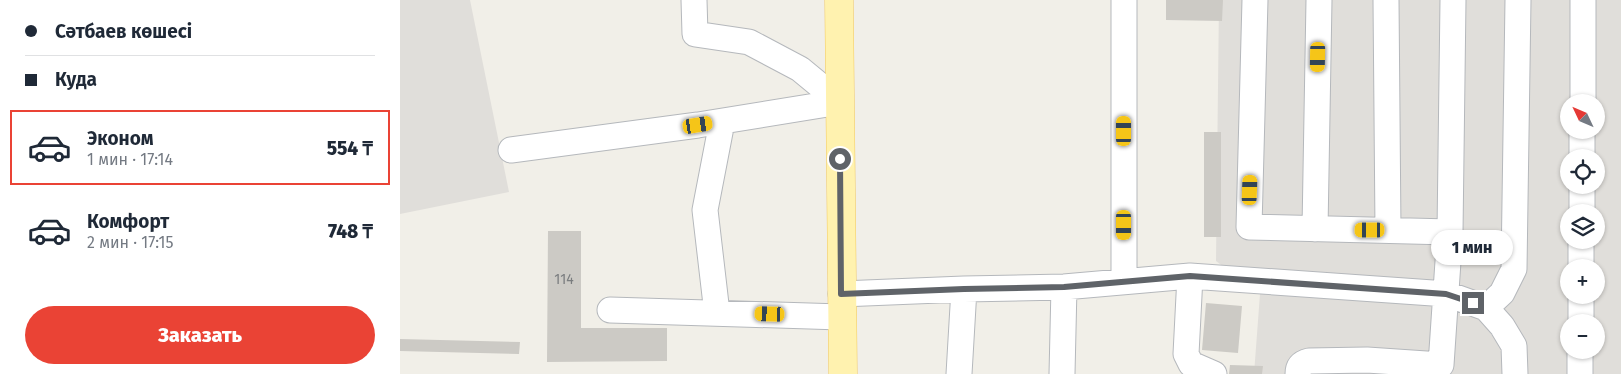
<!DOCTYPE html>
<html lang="ru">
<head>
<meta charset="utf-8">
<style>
	:root { --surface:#fff; --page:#f2f2f3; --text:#1f2937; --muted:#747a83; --line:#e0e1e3; --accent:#ea4335 }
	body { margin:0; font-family:"Fira Sans",sans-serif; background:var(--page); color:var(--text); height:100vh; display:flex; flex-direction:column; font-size:19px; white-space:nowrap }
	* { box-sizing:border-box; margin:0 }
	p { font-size:16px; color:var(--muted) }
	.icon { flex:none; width:28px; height:28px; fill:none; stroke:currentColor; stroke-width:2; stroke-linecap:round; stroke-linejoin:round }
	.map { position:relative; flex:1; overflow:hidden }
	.details { display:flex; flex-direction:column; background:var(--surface); width:400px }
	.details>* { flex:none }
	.top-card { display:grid; align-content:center; height:110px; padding:0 25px; background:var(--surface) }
	.needle { width:32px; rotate:314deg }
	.tools { position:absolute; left:1160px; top:94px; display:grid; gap:10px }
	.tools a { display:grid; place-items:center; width:45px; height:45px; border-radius:50%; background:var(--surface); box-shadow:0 1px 4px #0004; font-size:25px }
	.end { position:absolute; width:22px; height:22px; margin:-11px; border:6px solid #5f6368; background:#fff; box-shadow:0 0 0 2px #fff }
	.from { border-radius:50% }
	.bubble { position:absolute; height:35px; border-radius:18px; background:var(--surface); box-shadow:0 1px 4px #0004; font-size:16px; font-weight:800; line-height:35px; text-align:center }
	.car { position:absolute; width:15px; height:30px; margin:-15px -8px; border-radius:6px; box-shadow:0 0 4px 1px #0007; background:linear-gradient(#f5c518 24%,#345 0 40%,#f5c518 0 76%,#345 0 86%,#f5c518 0) }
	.top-card b { display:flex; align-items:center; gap:18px; height:48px; font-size:19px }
	.top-card b+b { border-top:1px solid var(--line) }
	.top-card i { width:12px; height:12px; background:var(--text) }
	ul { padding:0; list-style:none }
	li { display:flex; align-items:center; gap:15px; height:75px; margin:0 10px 8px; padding:0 15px; border:2px solid transparent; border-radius:0px }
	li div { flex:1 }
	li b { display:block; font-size:19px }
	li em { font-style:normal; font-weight:800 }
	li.on { border-color:var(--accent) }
	li>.icon { width:45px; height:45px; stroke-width:1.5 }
	.button { display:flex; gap:10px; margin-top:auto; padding:10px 25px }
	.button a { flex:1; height:58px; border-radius:30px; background:var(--accent); color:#fff; font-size:20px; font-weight:800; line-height:58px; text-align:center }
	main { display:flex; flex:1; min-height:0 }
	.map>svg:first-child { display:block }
	.industrial { fill:#e0deda; fill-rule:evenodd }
	.building { fill:#cccac5 }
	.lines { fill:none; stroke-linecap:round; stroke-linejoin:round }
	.minor-casing { stroke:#b5b8bc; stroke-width:27 }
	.major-casing { stroke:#f2c960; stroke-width:29 }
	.minor { stroke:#fff; stroke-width:25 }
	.major { stroke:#fff2af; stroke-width:28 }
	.route { stroke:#5f6368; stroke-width:6 }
	.labels { text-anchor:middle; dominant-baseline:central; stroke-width:4; stroke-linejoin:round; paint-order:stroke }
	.number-label { font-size:14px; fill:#7a7d7f }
</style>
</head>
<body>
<main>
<section class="details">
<div class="top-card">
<b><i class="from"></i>Сәтбаев көшесі</b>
<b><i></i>Куда</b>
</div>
<ul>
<li class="on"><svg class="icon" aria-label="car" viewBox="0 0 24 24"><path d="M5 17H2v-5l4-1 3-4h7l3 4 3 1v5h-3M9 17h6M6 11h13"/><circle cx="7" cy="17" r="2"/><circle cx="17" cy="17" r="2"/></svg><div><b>Эконом</b><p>1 мин · 17:14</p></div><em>554 ₸</em></li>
<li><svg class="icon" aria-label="car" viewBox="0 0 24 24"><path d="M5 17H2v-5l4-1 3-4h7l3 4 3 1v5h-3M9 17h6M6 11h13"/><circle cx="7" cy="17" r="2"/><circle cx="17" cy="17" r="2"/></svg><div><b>Комфорт</b><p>2 мин · 17:15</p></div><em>748 ₸</em></li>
</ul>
<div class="button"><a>Заказать</a></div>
</section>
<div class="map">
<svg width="1221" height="374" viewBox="0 0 1221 374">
	<rect width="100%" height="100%" fill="#f1efe8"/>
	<path class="industrial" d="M0 0H70L109 192 0 214Z
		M819 0H1221V374H854L860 294 816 261ZM1169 102H1196V130H1169ZM1169 158H1196V185H1169ZM1169 212H1196V240H1169ZM1169 268H1196V295H1169ZM1169 322H1196V350H1169Z"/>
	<path class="building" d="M766 0H823L822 21 766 20Z
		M804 132H821V237H804Z
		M148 231H181V328H267V361L147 362Z
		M806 303 842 306 838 353 802 350Z
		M0 339 120 342 119 354 0 351Z
		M830 365 863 366 862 374H829Z"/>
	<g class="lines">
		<g class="minor-casing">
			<path id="minor" d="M724 0V281
				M855 0 849 227 1050 232
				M986 0 988 230
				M1183 102V0
				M111 150 298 125 440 102 400 69 349 42 295 34 294 0
				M1182 158V130
				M1182 212V185
				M915 229 919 0
				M1181 268V240
				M790 276 786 354 791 364 814 374
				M441 294 564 289 664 287 790 276 1047 294 1086 308 1102 326 1114 346 1115 374
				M1086 308 1102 293 1114 269 1118 0
				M210 310 441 317
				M317 313 305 210 322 122
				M1181 322V295
				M559 374 564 289
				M662 374 664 287
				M898 374C898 366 901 363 909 361L967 360 1041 365 1050 232 1053 0
				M1180 374V350"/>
		</g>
		<g class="major-casing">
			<path id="major" d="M439 0 443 374"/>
		</g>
		<use href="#minor" class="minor"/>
		<use href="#major" class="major"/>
	</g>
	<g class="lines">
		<path class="route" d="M440 159 441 294 564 289 664 287 790 276 1046 294 1073 303"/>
	</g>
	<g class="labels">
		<g class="number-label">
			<text x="164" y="279">114</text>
		</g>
	</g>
</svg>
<div class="tools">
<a><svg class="needle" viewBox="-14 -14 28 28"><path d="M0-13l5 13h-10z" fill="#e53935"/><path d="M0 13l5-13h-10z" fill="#747a83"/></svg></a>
<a><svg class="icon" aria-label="locate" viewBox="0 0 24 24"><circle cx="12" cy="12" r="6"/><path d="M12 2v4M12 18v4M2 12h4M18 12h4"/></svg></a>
<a><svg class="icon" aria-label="layers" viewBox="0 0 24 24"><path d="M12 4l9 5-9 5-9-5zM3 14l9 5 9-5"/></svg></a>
<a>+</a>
<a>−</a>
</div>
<i class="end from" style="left:440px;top:159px"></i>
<i class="end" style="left:1073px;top:303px"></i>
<div class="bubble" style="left:1031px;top:230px;width:82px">1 мин</div>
<i class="car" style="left:918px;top:57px;rotate:181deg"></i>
<i class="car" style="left:298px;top:125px;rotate:81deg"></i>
<i class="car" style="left:724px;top:131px;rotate:0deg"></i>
<i class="car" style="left:850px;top:190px;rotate:2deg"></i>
<i class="car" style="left:724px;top:225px;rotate:180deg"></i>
<i class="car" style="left:970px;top:230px;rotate:270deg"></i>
<i class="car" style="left:370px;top:314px;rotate:272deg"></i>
</div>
</main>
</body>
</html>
